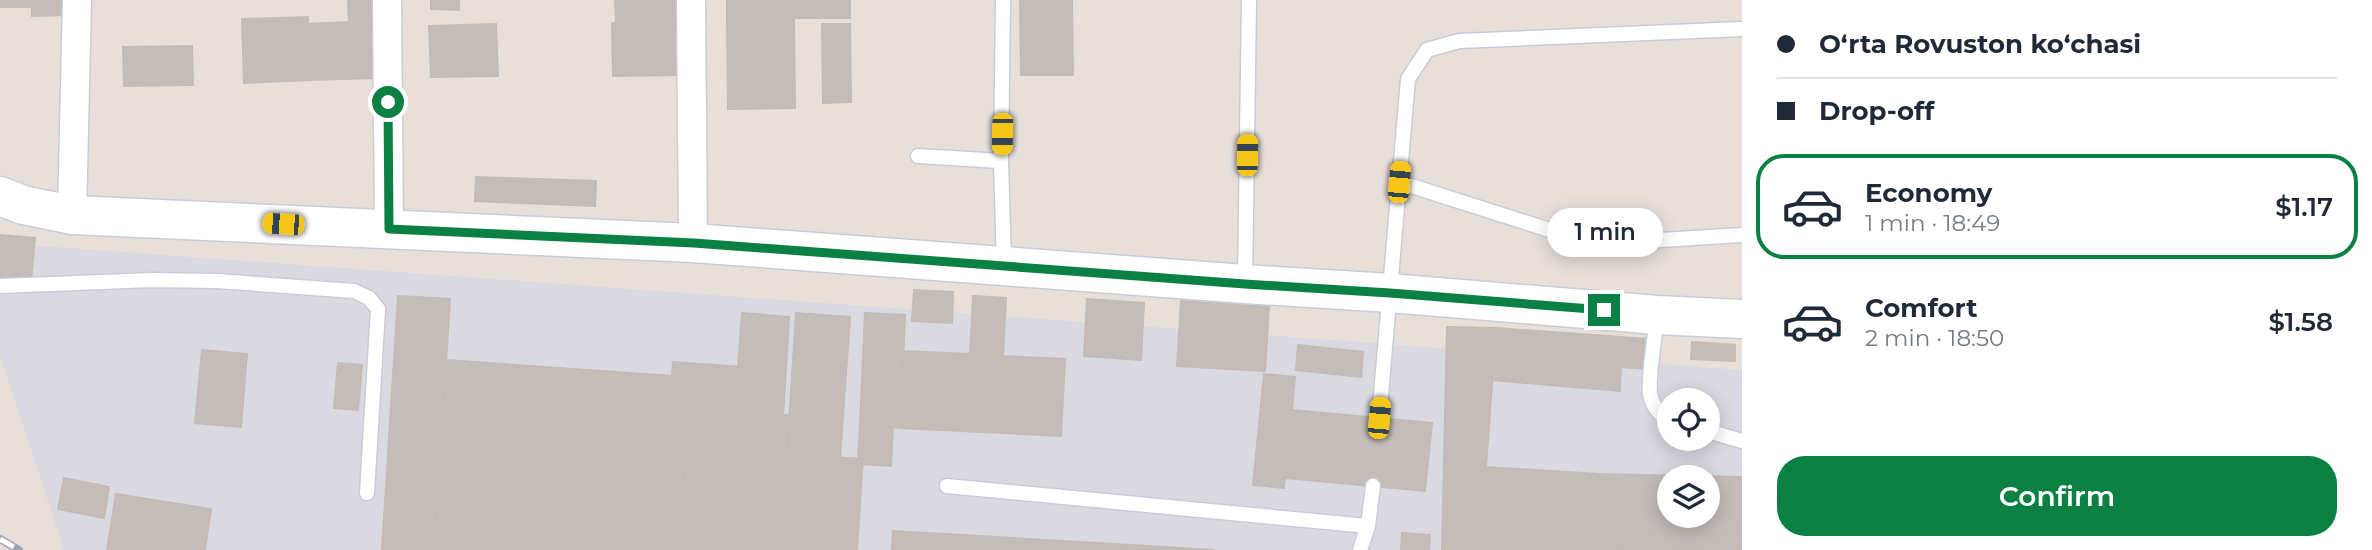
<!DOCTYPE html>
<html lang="en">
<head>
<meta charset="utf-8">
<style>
	:root { --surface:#fff; --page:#f2f2f3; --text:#1f2937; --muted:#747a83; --line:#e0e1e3; --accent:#0b8043 }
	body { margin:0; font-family:Montserrat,sans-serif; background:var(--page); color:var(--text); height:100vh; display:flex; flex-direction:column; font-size:26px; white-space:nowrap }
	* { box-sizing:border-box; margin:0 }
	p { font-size:23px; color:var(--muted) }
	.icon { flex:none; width:38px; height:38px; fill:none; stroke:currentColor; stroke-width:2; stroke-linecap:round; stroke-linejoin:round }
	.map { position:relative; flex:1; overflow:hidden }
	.side { display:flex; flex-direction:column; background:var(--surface); width:630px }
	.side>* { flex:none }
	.guide { display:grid; align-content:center; height:154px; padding:0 35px; background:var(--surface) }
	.controls { position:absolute; left:1657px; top:388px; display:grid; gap:14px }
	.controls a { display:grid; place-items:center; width:63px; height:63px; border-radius:50%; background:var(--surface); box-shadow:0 4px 18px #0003; font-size:35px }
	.end { position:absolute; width:32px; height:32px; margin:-16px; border:9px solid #0b8043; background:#fff; box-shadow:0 0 0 4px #fff }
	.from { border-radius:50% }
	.bubble { position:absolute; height:49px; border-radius:24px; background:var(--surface); box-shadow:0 4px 18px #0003; font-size:23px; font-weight:600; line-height:49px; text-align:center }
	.car { position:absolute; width:21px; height:42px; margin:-21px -10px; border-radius:9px; box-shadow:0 0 5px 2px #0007; background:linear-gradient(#f5c518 24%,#345 0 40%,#f5c518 0 76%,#345 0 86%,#f5c518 0) }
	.guide b { display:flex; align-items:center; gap:24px; height:66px; font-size:26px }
	.guide b+b { border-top:2px solid var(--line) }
	.guide i { width:18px; height:18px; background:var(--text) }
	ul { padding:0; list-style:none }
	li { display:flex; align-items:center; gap:21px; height:105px; margin:0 14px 10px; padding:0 21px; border:4px solid transparent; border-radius:28px }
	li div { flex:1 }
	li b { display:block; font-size:26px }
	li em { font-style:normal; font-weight:600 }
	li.active { border-color:var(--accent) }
	li>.icon { width:63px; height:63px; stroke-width:1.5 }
	.button { display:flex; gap:14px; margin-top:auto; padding:14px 35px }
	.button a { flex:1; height:80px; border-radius:28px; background:var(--accent); color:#fff; font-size:28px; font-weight:600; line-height:80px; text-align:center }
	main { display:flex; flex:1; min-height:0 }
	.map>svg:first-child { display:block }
	.industrial { fill:#dad9e1; fill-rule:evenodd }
	.building { fill:#c3bcb9; stroke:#c3bbb3; stroke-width:2; fill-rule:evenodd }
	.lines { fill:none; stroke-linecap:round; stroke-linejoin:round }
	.lane-casing { stroke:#c7cdd8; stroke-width:17 }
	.street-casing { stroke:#c7cdd8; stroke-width:31 }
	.secondary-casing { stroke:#c7cdd8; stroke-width:41 }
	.lane { stroke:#fff; stroke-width:14 }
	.street { stroke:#fff; stroke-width:28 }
	.secondary { stroke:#fff; stroke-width:38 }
	.rail-casing { stroke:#9da3b0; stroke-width:8 }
	.rail { stroke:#fff; stroke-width:5; stroke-dasharray:16; stroke-linecap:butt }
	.route { stroke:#0b8043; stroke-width:9 }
</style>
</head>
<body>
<main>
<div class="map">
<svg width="1742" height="550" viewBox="0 0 1742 550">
	<rect width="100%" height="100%" fill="#e8dfd9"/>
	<path class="industrial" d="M0 243 1742 370V550H64L0 355ZM1670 401H1708V439H1670ZM1670 478H1708V516H1670Z"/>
	<path class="building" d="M0 0H32V7H0Z
		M32 0H64L65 15 32 16Z
		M348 0H372L375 78 310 80 308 24 349 22Z
		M431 0H459V10L431 9Z
		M615 0H676V21L616 22Z
		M727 0H794V18L727 19Z
		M794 0H850V18H794Z
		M1020 0H1072L1073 75H1021Z
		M308 17 310 80 244 83 242 19Z
		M794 18 795 108 728 109 727 19Z
		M679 21 680 75 613 76 612 23Z
		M496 24 498 76 431 77 429 26Z
		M822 24H850L851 102 823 103Z
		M192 46 193 85 124 86 123 47Z
		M476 177 596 181 595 206 475 201Z
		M0 235 35 238 31 281 0 279Z
		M914 290 953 292 952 323 912 321Z
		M398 296 450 299 434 550H382Z
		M973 296 1006 298 1003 356 1065 359 1061 436 900 428 904 351 970 354Z
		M1087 299 1144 303 1141 360 1084 356Z
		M1181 301 1269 307 1265 371 1177 366Z
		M742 313 789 317 786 370 738 367Z
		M796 313 850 317 840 458 787 454Z
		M865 313 905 315 900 428 860 425Z
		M1447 327 1496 328 1486 467 1598 474 1597 531 1620 532 1619 550H1442Z
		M1496 328 1648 339 1646 369 1621 367 1620 391 1492 380Z
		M1692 342 1735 345V361L1691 359Z
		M1298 345 1363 352 1361 377 1296 370Z
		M202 350 247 354 241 427 195 423Z
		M446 360 672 376 670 406 689 408 679 550H434Z
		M673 362 786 370 783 414 670 406Z
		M338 363 362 365 358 410 334 408Z
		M1264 374 1295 377 1292 410 1432 423 1425 491 1285 478 1284 488 1253 485Z
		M689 408 790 415 781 550H679Z
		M860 425 893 427 891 466 862 464 863 459H858Z
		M787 454 863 459 857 550H781Z
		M1598 474 1742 477 1741 534 1597 531ZM1670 478H1708V516H1670Z
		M64 478 109 487 104 518 58 509Z
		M1742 489V550H1718L1719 534H1741Z
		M116 494 211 509 205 550H107Z
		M893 531 1215 550H892Z
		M1620 532 1719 534 1718 550H1619Z
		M1402 533 1430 535 1429 550H1401Z"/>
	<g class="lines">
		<g class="lane-casing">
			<path id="lane" d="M1003 0 1001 161 1004 265
				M918 156 1001 161
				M1399 182 1584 241 1613 243 1742 235
				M1245 282 1249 0
				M0 286 152 280 217 281 354 291 369 298 378 309 367 493
				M1657 316C1655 336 1648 377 1650 394 1652 405 1659 416 1670 419
				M1379 418 1408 79 1427 50 1459 41 1742 29
				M1708 431 1742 441
				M947 486 1368 526
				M1360 550 1368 526 1373 486"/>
		</g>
		<g class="street-casing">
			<path id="street" d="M387 0 389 229
				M691 0 693 243
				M72 215 77 0"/>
		</g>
		<g class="secondary-casing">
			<path id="secondary" d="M0 196 23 205 72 215 693 243 1245 284 1390 293 1657 315 1742 319"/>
		</g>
		<use href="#lane" class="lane"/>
		<use href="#street" class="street"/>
		<use href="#secondary" class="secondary"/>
		<g class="rail-casing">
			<path id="rail" d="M0 539 19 550"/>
		</g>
		<use href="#rail" class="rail"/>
	</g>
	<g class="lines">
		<path class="route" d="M388 102 389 229 694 243 1245 284 1390 293 1604 310"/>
	</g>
</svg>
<div class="controls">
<a><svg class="icon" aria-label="locate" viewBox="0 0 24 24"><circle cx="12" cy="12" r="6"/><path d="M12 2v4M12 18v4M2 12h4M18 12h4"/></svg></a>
<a><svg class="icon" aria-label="layers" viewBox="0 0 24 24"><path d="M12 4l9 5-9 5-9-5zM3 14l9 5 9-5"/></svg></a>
</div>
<i class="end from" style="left:388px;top:102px"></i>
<i class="end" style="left:1604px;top:310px"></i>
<div class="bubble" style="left:1547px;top:208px;width:116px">1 min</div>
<i class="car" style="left:1002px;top:134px;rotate:181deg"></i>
<i class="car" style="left:1247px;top:155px;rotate:1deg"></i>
<i class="car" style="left:1399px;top:182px;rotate:5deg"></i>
<i class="car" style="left:283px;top:224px;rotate:273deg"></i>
<i class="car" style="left:1379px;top:418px;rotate:5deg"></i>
</div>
<section class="side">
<div class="guide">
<b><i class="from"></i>Oʻrta Rovuston koʻchasi</b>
<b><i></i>Drop-off</b>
</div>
<ul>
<li class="active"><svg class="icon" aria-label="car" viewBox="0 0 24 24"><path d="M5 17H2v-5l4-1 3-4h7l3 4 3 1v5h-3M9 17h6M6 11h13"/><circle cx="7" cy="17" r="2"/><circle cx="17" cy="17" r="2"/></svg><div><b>Economy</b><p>1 min · 18:49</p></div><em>$1.17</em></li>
<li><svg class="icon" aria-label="car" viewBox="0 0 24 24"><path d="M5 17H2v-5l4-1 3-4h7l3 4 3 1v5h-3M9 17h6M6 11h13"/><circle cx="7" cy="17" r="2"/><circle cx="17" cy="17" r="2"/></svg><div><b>Comfort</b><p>2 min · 18:50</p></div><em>$1.58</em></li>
</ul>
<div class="button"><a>Confirm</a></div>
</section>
</main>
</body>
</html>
